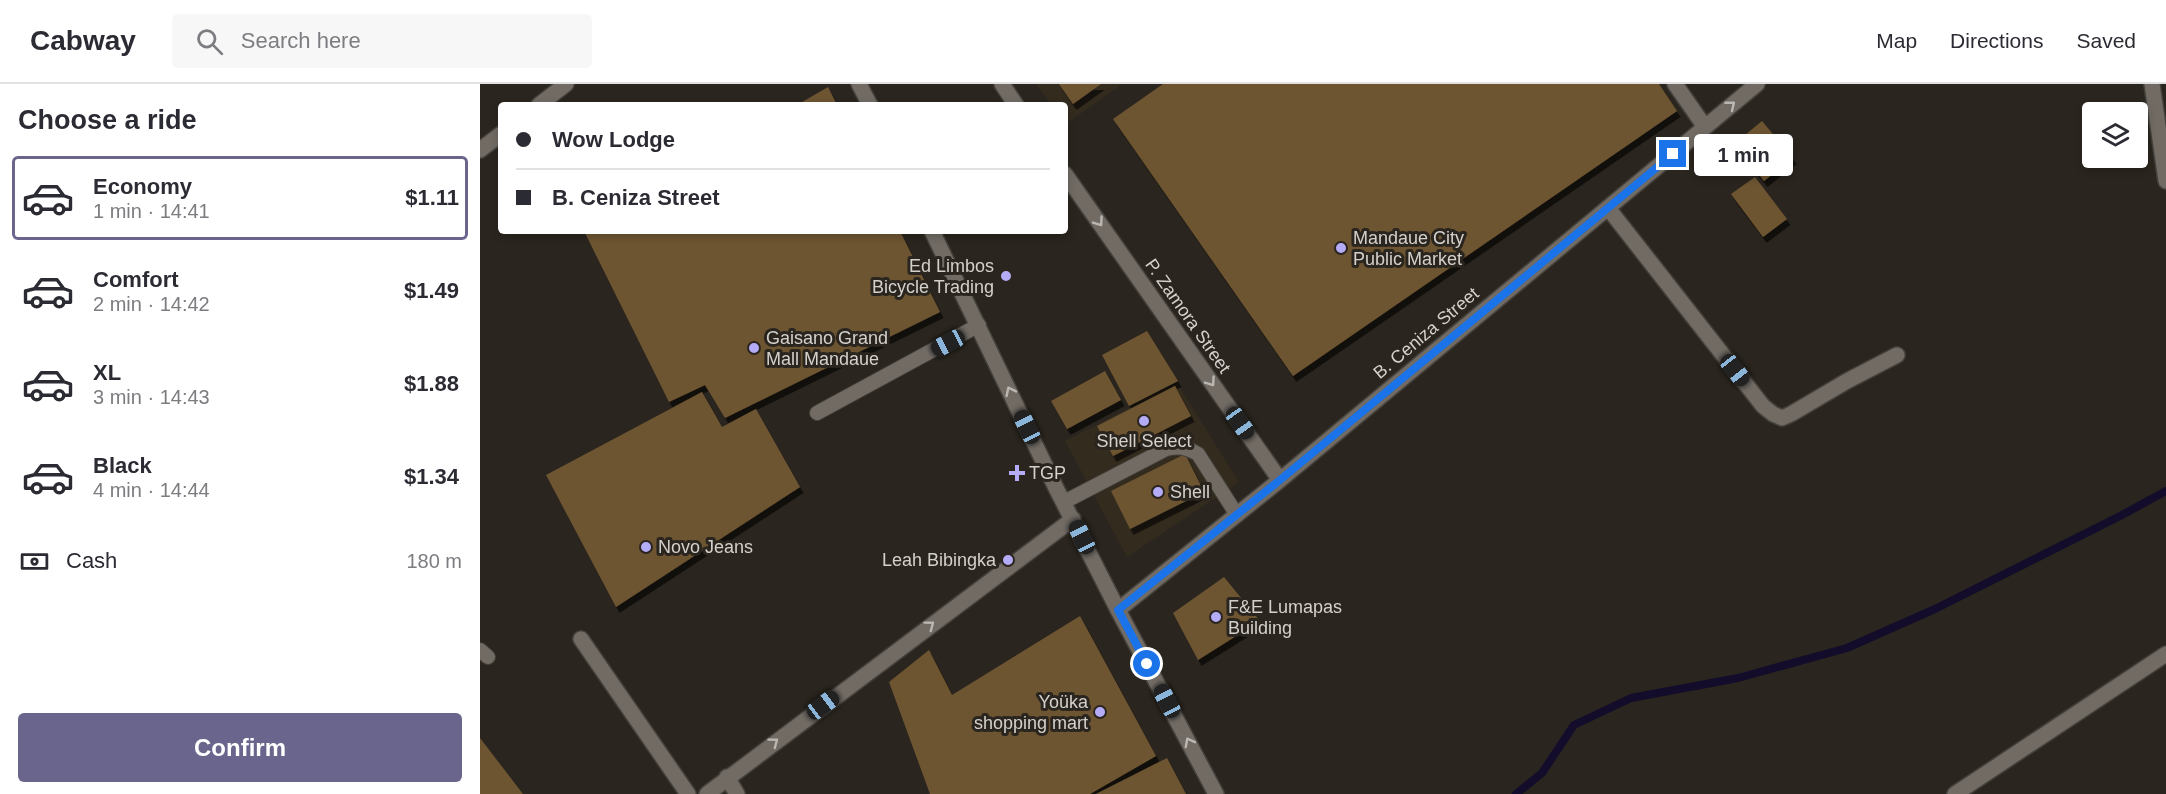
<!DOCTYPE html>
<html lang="en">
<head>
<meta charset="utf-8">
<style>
	:root { --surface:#fff; --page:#f7f7f7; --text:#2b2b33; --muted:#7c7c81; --line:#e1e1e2; --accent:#69658c }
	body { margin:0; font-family:Arial,sans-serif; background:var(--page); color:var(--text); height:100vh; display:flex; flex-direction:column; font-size:22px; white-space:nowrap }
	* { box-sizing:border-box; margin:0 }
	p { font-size:20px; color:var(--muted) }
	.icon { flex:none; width:33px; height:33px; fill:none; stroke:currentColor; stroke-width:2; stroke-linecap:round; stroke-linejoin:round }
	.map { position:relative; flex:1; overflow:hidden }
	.drawer { display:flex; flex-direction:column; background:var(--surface); width:480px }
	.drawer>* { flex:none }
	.hud { position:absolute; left:18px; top:18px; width:570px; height:132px; border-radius:6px; box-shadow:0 3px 9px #0003; display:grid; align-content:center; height:132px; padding:0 18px; background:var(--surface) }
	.buttons { position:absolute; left:1602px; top:18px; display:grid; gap:12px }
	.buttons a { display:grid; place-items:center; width:66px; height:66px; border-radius:6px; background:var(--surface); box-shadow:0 3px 9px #0003; font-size:30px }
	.end { position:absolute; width:27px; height:27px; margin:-14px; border:8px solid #1a73e8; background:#fff; box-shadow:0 0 0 3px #fff }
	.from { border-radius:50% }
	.bubble { position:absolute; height:42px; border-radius:6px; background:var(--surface); box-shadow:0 3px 9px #0003; font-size:20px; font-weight:800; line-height:42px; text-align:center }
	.car { position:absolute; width:18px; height:36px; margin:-18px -9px; border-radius:8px; box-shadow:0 0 4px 2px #0007; background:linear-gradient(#222 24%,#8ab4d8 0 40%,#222 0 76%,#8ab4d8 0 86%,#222 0) }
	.hud b { display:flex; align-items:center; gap:21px; height:57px; font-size:22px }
	.hud b+b { border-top:2px solid var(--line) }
	.hud i { width:15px; height:15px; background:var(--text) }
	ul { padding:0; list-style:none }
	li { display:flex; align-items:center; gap:18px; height:84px; margin:0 12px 9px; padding:0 6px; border:3px solid transparent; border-radius:6px }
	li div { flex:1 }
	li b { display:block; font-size:22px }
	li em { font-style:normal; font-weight:800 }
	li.current { border-color:var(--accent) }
	li>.icon { width:54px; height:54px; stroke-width:1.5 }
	h2 { padding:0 18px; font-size:27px; line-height:72px }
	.pay { display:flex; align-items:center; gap:15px; height:66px; padding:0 18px; font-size:22px }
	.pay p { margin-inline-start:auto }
	.cta { display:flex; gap:12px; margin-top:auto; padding:12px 18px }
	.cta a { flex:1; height:69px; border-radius:6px; background:var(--accent); color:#fff; font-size:24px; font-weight:800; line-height:69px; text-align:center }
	header { display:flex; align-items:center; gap:36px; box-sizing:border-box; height:84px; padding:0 30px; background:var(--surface); border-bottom:2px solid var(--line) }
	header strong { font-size:28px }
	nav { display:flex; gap:33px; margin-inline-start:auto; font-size:21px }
	.search { width:420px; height:54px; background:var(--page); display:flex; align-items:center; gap:15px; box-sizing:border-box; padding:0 21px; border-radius:6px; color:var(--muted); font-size:22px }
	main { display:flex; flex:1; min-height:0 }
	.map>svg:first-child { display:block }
	.built { fill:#342b1f }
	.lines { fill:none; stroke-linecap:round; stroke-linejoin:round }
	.stream { stroke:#130c2b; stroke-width:8 }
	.building { fill:#6e5431; filter:url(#shadow) }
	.service-casing { stroke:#44403b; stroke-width:16 }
	.minor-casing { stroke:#44403b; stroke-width:18 }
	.tertiary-casing { stroke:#44403b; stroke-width:18 }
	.service { stroke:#716b64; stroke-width:14 }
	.minor { stroke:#716b64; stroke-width:15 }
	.tertiary { stroke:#716b64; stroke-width:15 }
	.oneway { stroke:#bbb7b2 }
	.route { stroke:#1a73e8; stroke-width:8 }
	.poi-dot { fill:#b5acf8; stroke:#2a251e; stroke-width:2 }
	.labels { text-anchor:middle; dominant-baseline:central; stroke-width:6; stroke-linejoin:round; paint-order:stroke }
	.poi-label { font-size:18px; fill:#d4d0cc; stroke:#2a251e; text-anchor:start }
	.street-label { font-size:18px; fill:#d4d0cc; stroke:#2a251e }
</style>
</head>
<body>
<header>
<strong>Cabway</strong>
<div class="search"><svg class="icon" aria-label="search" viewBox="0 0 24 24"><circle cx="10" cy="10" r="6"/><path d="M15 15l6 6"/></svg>Search here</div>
<nav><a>Map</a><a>Directions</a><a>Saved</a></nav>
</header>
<main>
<section class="drawer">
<h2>Choose a ride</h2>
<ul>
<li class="current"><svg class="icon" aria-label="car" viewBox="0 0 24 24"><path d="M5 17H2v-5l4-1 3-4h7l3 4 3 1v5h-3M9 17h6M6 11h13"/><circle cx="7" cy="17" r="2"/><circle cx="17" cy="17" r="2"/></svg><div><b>Economy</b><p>1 min · 14:41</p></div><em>$1.11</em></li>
<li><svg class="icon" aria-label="car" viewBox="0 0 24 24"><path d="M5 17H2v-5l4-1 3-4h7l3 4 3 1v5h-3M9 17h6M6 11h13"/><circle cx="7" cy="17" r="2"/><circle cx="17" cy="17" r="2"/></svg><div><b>Comfort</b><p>2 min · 14:42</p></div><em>$1.49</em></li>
<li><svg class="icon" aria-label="car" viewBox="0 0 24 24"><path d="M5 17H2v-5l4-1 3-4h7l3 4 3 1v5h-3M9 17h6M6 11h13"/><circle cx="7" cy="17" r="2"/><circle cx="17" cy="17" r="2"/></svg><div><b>XL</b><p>3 min · 14:43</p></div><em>$1.88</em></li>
<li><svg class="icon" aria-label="car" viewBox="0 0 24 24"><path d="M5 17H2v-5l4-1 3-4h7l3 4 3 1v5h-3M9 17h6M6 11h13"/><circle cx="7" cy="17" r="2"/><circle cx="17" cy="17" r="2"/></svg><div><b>Black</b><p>4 min · 14:44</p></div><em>$1.34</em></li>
</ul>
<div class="pay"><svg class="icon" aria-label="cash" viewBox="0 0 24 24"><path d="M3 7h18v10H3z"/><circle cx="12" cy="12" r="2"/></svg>Cash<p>180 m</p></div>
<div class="cta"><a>Confirm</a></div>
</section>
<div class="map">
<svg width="1686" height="710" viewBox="0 0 1686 710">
	<defs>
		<filter id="shadow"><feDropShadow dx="3.5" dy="6" stdDeviation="0" flood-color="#0009"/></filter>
	</defs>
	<rect width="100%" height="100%" fill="#2a251e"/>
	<path class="built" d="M556 0H642L586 40 585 21H572Z
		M697 299 759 398 647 473 585 357Z"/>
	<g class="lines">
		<path class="stream" d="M1036 710 1062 689 1094 641 1151 614 1258 594 1367 564 1455 525 1642 431 1686 407"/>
	</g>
	<path class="building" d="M579 0H621L593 20Z
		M683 0H1179L1197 27 813 292 633 35Z
		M348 3 357 21H317Z
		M1282 37 1313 74 1284 97 1254 60Z
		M1275 93 1307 135 1283 153 1251 110Z
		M104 147H420L460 228 245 334 225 301 189 318Z
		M667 247 698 297 649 322 622 271Z
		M625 287 641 316 587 345 571 317Z
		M695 302 711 332 633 372 617 342Z
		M222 308 242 343 276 325 320 403 136 523 66 391Z
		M705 370 724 408 650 445 631 407Z
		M744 493 780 537 718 576 693 529Z
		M600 532 676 672 610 710H450L409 598 449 566 472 611Z
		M0 654 43 710H0Z
		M687 674 706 710H616Z"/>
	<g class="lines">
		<g class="service-casing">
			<path id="service" d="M337 329 499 241
				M584 418 686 365C698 362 706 363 718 370L757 431
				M0 566 8 573"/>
		</g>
		<g class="minor-casing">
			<path id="minor" d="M522 0 536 21
				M1195 0 1225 43
				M1672 0 1686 97
				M585 90 800 396
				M1128 124 1283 322 1293 330 1302 334 1311 330 1367 297 1417 271
				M638 526 800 396 1277 0
				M101 555 208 710
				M247 693 257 710
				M227 710 593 435
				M1475 710 1686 570"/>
		</g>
		<g class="tertiary-casing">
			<path id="tertiary" d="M379 0 390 21
				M59 21 86 0
				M0 66 21 50
				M452 147 576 404 638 526 736 710"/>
		</g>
		<use href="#service" class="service"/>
		<use href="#minor" class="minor"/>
		<use href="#tertiary" class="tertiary"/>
	</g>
	<defs><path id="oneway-chevron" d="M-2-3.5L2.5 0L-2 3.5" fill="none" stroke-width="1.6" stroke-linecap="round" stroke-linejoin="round" transform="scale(1.5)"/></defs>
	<g class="oneway">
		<use href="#oneway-chevron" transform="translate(1251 21) rotate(-39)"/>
		<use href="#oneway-chevron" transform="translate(619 138) rotate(55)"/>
		<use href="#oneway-chevron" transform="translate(731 298) rotate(55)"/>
		<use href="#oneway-chevron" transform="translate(530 307) rotate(-116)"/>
		<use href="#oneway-chevron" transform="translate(450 541) rotate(-37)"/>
		<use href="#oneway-chevron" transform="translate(294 658) rotate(-37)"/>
		<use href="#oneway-chevron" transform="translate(709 658) rotate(-118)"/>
	</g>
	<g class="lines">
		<path class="route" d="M667 580 638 526 800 396 1193 70"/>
	</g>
	<g class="poi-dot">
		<circle cx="861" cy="164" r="6"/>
		<circle cx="526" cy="192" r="6"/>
		<circle cx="274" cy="264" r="6"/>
		<circle cx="664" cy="337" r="6"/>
		<path d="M534 380h6v6h6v6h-6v6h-6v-6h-6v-6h6z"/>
		<circle cx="678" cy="408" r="6"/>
		<circle cx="166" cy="463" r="6"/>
		<circle cx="528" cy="476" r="6"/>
		<circle cx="736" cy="533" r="6"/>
		<circle cx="620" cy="628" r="6"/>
	</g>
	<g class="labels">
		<g class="poi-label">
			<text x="873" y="154">Mandaue City<tspan x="873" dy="21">Public Market</tspan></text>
			<text x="514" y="182" text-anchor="end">Ed Limbos<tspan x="514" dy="21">Bicycle Trading</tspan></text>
			<text x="286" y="254">Gaisano Grand<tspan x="286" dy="21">Mall Mandaue</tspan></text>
			<text x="664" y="357" text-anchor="middle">Shell Select</text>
			<text x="549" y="389">TGP</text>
			<text x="690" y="408">Shell</text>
			<text x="178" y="463">Novo Jeans</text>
			<text x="516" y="476" text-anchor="end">Leah Bibingka</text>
			<text x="748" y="523">F&amp;E Lumapas<tspan x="748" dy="21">Building</tspan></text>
			<text x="608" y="618" text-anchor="end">Yoüka<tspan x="608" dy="21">shopping mart</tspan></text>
		</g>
		<g class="street-label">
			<text transform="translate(708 232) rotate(55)">P. Zamora Street</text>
			<text transform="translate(946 249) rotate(-40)">B. Ceniza Street</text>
		</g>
	</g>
</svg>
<div class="buttons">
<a><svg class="icon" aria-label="layers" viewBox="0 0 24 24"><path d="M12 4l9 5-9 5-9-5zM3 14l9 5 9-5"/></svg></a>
</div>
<i class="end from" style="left:667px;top:580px"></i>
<i class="end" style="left:1193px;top:70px"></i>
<div class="bubble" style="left:1214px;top:50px;width:99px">1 min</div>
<i class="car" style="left:468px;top:259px;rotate:242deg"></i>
<i class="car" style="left:1255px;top:286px;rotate:142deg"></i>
<i class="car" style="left:760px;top:339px;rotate:145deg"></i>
<i class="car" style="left:547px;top:343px;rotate:334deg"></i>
<i class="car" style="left:602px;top:453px;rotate:334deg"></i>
<i class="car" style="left:687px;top:617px;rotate:332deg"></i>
<i class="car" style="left:343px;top:621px;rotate:53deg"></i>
<div class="hud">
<b><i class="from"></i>Wow Lodge</b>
<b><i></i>B. Ceniza Street</b>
</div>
</div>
</main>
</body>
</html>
